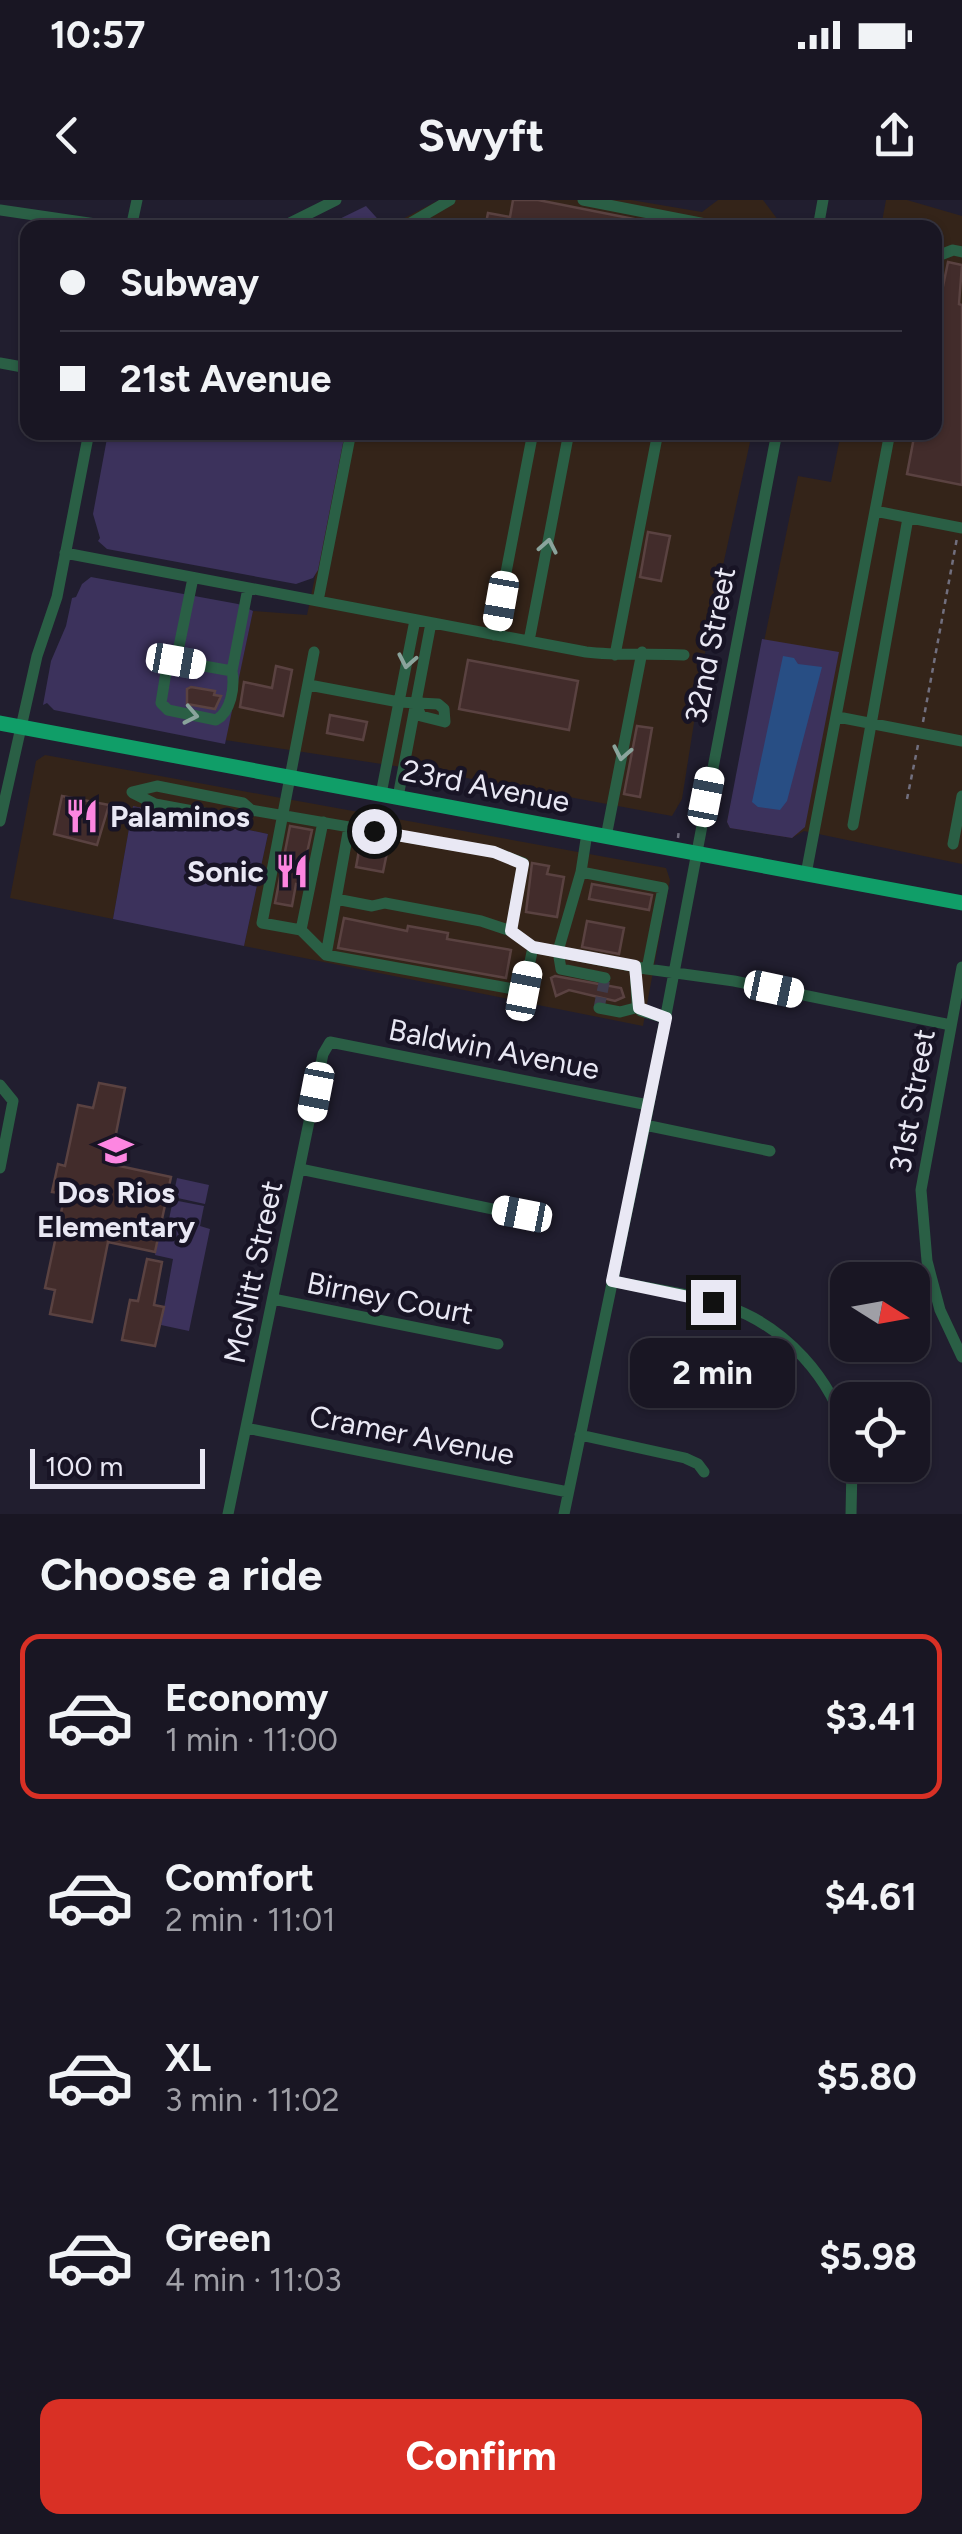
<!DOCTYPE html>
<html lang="en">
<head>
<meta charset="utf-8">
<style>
	:root { --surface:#191623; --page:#262330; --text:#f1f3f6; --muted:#9f9fa6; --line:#373541; --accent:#d93025 }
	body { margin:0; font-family:Figtree,sans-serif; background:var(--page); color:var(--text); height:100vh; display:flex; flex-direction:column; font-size:38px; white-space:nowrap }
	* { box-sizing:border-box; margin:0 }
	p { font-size:32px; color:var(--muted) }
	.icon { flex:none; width:55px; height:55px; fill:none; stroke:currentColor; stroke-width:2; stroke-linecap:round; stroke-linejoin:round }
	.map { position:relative; height:1314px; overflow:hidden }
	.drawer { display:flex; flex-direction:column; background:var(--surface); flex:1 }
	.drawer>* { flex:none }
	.top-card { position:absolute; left:20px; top:20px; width:922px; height:220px; border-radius:20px; box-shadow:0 2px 8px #0004,0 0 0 2px var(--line); display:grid; align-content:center; height:220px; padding:0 40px; background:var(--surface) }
	.needle { width:65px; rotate:101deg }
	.fabs { position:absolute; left:830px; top:1062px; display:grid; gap:20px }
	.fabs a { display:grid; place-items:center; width:100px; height:100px; border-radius:20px; background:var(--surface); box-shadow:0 2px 8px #0004,0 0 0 2px var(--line); font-size:50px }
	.scale { position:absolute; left:30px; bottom:25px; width:175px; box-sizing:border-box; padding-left:10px; border:5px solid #e9e8f4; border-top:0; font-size:28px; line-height:35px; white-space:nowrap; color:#e9e8f4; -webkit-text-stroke:8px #181425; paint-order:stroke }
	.end { position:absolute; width:45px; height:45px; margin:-22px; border:12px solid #e9e8f4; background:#111; box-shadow:0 0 0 5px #111 }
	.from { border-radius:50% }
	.bubble { position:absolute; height:70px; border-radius:20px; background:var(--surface); box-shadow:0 2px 8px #0004,0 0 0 2px var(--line); font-size:32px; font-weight:700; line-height:70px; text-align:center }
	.car { position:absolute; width:30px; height:60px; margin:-30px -15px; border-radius:12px; box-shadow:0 0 8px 2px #0007; background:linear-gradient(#fff 24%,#345 0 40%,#fff 0 76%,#345 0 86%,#fff 0) }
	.top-card b { display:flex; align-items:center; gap:35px; height:95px; font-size:38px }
	.top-card b+b { border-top:2px solid var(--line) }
	.top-card i { width:25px; height:25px; background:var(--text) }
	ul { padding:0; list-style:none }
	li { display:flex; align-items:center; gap:30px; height:165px; margin:0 20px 15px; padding:0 20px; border:5px solid transparent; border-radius:20px }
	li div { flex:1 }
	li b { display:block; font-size:38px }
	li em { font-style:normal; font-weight:700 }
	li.on { border-color:var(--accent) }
	li>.icon { width:90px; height:90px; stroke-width:1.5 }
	h2 { padding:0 40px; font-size:45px; line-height:120px }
	.primary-button { display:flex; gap:20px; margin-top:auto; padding:20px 40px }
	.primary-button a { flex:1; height:115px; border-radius:20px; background:var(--accent); color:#fff; font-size:40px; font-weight:700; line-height:115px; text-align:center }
	.status { display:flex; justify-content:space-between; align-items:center; height:70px; padding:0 50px; background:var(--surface); direction:ltr }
	.status svg { height:28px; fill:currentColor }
	header { display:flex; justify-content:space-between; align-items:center; height:130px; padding:0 40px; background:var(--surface); font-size:45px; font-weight:700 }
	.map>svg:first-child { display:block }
	.commercial { fill:#342419 }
	.green { fill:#3c325c }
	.water { fill:#284e84 }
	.building { fill:#422c2b; stroke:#5a4241; stroke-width:2.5 }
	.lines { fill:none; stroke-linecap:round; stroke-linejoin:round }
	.minor-tunnel { stroke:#3f3c4d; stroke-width:11; stroke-dasharray:11 5.5; stroke-linecap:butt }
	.path { stroke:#716f7e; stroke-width:2.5; stroke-dasharray:5 5; stroke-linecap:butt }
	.minor { stroke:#2a5f45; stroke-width:11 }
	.major { stroke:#109e68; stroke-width:15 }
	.oneway { stroke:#8aa49c }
	.route { stroke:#e9e8f4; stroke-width:12 }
	.labels { text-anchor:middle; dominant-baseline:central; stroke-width:9; stroke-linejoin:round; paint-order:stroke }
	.street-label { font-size:30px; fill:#e9e8f4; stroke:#181425 }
	.poi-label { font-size:30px; font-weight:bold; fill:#e9e8f4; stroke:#181425; text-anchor:start }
</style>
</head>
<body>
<div class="status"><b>10:57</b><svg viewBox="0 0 49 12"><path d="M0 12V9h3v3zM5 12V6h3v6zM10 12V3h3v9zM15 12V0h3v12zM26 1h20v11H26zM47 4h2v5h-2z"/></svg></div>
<header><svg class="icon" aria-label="back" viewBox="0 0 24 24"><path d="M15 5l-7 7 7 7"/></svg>Swyft<svg class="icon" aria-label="share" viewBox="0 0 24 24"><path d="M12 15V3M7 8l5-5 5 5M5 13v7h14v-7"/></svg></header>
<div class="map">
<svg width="962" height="1314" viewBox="0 0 962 1314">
	<rect width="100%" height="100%" fill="#211e2f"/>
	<path class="commercial" d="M439 0H631L702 12 718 0H763L784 28H385Z
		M886 0H907L962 16V664L804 631 792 638 730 628 727 622 798 276 831 282 841 233 935 232V28L881 27Z
		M345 233H752L708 434 682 599 672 616 434 572 225 540 253 411 307 415Z
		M45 555 666 668 670 680 643 826 244 746 268 634 133 607 113 719 10 698 36 561Z"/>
	<path class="green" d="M366 6 385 27H323Z
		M108 233H345L318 370 313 378 296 384 107 349 98 341 100 338 93 314Z
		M91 377 238 404 253 411 225 544 54 510 47 503 43 505 51 461 66 426 72 398 76 397 82 384Z
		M762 439 839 452 805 627 792 638 730 628 727 622Z
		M133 606 268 634 244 746 113 719Z
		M177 978 209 985 205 1004 173 997Z
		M173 1000 204 1006 200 1026 210 1029 189 1131 161 1125 173 1059 155 1055 163 1019 178 1021 169 1019Z"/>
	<path class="water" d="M783 456 794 458 798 464 822 467 787 601 780 610 758 607 752 602Z"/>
	<path class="building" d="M513 0H538L654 23 653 28H485L488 13 510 17Z
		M948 62 962 65 959 104 962 105V285L907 274 915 232H935V125Z
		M648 332 670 336 661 381 640 377Z
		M468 460 578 481 569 530 459 509Z
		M276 466 292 470 283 516 240 507 244 482 272 488Z
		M191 487 215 491 214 495 221 496 215 509 187 504V489Z
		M330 515 367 522 363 540 327 533Z
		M637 526 652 528 640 597 624 594Z
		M62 596 109 605 97 645 54 634Z
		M290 626 312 630 300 685 296 684 292 706 275 703Z
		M361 639 389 643 383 672 356 667Z
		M532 663 549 666 547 674 564 677 557 717 526 712Z
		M592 684 652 695 649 710 589 699Z
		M344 718 407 731 408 726 448 733 447 739 511 750 506 778 338 748Z
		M587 721 624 728 619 754 582 747Z
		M555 776 621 788 624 797 615 801 569 790 556 796 551 778Z
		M99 883 125 888 110 964 171 977 155 1052 108 1042 92 1122 50 1114 55 1090 45 1088 65 994 52 992 58 964 65 966 78 905 93 908Z
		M147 1059 162 1062 154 1105 164 1107 155 1146 122 1140 130 1100 138 1101Z"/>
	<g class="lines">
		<path class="minor-tunnel" d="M599 808 605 778"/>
		<path class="path" d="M712 465 713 456
			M923 522 957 338
			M907 599 918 545
			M678 638 679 629"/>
		<path class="minor" d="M583 0 726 28
			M0 10 123 28
			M131 28 137 0
			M280 28 336 0
			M402 28 450 0
			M818 28 823 0
			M935 57 953 50 962 52
			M0 163 28 168
			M875 311 962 328
			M65 353 586 452C619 456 651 453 684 455
			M193 378 176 461 232 471 248 388
			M318 401 351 232
			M494 435 533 232
			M529 441 569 232
			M314 452 262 723 301 730 323 622
			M615 455 658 232
			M176 461 167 466 161 503 168 510 216 520C231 512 235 487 232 471
			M309 485 399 502 438 504 444 509 445 522 421 516 416 504
			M838 517 962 541
			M132 592 157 586 243 603 251 610 494 652 523 663 511 731
			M133 593 155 604 236 619 251 610
			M381 594 415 420
			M398 597 431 423
			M0 621 37 456 57 397 89 232
			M853 625 908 318
			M349 627 326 755 524 791 533 747
			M587 633 581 672 663 688 647 769
			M606 637 642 452
			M953 644 962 596
			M581 672 558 751 561 769 605 778
			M806 674 890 232
			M336 699 372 706 385 703 481 721 511 731 533 747 647 769 734 781 951 825
			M301 730 326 755
			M635 767 637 803 641 811 665 818
			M962 767 921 990 927 1061 940 1110 962 1157
			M599 808 620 812 639 807
			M0 885 13 901 0 968
			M645 925 770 951
			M300 969 522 1015
			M612 1081C650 1089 690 1093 726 1106 785 1126 832 1178 848 1238
			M273 1099 498 1144
			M246 1228 568 1292
			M580 1235 685 1258 698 1264 704 1272
			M228 1314 323 854 330 842 648 905
			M564 1314 645 925 777 232
			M851 1314 852 1265"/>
		<path class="major" d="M0 523 962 703"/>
	</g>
	<defs><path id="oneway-chevron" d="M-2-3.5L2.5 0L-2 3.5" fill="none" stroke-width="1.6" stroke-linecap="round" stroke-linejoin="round" transform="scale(2.5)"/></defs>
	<g class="oneway">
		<use href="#oneway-chevron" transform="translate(548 346) rotate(-79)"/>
		<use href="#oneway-chevron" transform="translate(407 461) rotate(101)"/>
		<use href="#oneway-chevron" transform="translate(191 515) rotate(11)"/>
		<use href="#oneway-chevron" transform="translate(622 553) rotate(101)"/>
	</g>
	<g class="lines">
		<path class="route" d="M374 631 494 652 523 664 511 731 533 747 635 766 639 808 666 818 612 1081 713 1102"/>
	</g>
	<defs>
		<g id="restaurant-bare" transform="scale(2.7)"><path d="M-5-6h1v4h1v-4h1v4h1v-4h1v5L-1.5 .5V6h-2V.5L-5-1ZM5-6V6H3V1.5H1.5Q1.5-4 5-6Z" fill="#fd86e1" stroke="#181425" stroke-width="2.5" paint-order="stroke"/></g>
		<g id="school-bare" transform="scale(2.7)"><path d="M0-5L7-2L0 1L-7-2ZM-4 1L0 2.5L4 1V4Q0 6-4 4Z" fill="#fd86e1" stroke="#181425" stroke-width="2.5" paint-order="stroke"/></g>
	</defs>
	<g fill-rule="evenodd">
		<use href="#restaurant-bare" x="82" y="616"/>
		<use href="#restaurant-bare" x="292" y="671"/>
		<use href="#school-bare" x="116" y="950"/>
	</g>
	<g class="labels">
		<g class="street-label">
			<text transform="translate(710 445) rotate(-79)">32nd Street</text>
			<text transform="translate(486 586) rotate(11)">23rd Avenue</text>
			<text transform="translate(494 849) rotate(11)">Baldwin Avenue</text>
			<text transform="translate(912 901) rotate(-80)">31st Street</text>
			<text transform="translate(253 1072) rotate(-78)">McNitt Street</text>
			<text transform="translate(390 1098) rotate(11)">Birney Court</text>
			<text transform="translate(412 1235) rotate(11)">Cramer Avenue</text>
		</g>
		<g class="poi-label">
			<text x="110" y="616">Palaminos</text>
			<text x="264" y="671" text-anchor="end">Sonic</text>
			<text x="116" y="992" text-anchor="middle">Dos Rios<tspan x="116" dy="34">Elementary</tspan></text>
		</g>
	</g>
</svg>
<div class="fabs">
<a><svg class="needle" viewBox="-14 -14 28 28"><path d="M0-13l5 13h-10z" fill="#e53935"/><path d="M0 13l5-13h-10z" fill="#9f9fa6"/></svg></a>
<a><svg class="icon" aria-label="locate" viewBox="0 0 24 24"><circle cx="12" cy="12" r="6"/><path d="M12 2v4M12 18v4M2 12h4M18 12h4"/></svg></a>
</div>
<div class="scale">100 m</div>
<i class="end from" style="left:374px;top:631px"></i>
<i class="end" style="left:713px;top:1102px"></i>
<div class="bubble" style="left:630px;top:1138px;width:165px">2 min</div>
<i class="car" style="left:501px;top:401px;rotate:190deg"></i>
<i class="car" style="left:176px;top:461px;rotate:100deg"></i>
<i class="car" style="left:706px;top:597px;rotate:11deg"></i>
<i class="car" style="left:774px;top:789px;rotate:102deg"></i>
<i class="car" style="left:524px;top:791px;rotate:11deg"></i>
<i class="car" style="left:316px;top:892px;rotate:191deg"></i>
<i class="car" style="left:522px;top:1014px;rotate:281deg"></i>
<div class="top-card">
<b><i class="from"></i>Subway</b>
<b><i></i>21st Avenue</b>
</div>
</div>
<section class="drawer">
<h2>Choose a ride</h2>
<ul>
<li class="on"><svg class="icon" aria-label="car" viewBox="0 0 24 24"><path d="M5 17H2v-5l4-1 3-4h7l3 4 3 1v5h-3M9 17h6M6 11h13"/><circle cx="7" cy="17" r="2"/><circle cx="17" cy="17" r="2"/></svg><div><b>Economy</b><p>1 min · 11:00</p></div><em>$3.41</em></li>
<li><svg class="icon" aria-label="car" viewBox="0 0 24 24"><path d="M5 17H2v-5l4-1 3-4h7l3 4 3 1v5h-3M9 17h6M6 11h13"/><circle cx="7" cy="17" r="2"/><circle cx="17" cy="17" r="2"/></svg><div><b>Comfort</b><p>2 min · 11:01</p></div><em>$4.61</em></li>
<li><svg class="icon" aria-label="car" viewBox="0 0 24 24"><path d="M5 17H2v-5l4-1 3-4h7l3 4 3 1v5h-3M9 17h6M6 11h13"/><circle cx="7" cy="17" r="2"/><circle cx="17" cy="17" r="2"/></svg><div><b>XL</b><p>3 min · 11:02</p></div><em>$5.80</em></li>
<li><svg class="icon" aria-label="car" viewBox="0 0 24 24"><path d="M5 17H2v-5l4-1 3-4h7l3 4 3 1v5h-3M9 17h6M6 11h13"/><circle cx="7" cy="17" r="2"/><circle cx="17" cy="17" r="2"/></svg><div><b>Green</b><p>4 min · 11:03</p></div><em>$5.98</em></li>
</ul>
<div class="primary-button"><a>Confirm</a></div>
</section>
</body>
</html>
